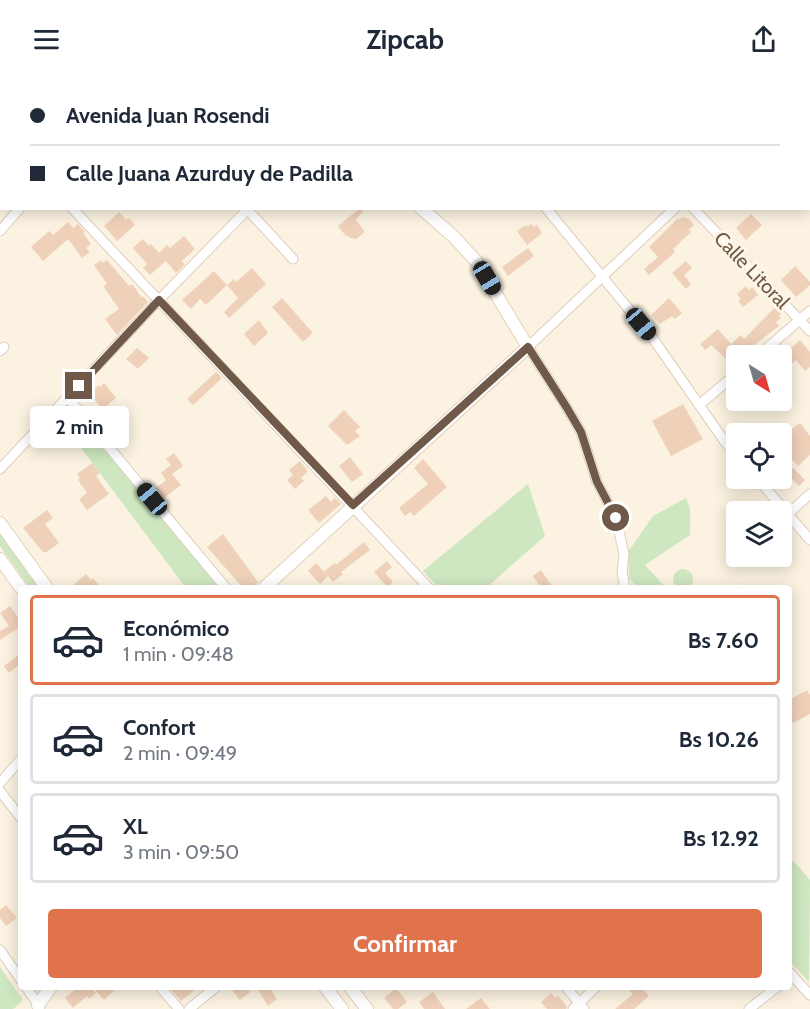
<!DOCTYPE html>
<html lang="es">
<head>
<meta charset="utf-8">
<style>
	:root { --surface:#fff; --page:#f2f2f3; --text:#1f2937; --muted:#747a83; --line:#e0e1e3; --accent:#e0734b }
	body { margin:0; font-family:Cabin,sans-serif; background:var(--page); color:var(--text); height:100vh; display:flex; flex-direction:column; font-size:22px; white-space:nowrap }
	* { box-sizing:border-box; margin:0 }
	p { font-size:20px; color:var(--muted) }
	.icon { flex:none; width:33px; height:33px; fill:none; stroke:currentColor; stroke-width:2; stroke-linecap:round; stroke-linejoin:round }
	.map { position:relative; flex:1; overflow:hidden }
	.panel { position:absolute; left:18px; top:507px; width:774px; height:405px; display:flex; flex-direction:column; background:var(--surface); border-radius:6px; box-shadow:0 3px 15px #0003 }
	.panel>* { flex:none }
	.banner { position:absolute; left:0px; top:0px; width:810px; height:132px; box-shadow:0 3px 15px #0003; display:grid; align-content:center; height:132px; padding:0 30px; background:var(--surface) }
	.needle { width:39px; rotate:143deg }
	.controls { position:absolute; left:726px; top:267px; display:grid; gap:12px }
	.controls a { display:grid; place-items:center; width:66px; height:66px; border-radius:6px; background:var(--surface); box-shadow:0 3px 15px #0003; font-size:30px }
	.end { position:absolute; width:27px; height:27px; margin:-14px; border:8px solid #705949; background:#fff; box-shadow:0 0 0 3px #fff }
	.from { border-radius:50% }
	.bubble { position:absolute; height:42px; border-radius:6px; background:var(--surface); box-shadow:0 3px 15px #0003; font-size:20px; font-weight:700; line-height:42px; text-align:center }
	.car { position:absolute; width:18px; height:36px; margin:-18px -9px; border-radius:8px; box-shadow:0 0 4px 2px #0007; background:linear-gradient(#222 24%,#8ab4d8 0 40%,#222 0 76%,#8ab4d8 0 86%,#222 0) }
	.banner b { display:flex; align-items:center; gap:21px; height:57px; font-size:22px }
	.banner b+b { border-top:2px solid var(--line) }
	.banner i { width:15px; height:15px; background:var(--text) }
	ul { padding:10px 0 0; list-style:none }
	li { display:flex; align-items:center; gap:18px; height:90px; margin:0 12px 9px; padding:0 18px; border:3px solid var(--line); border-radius:6px }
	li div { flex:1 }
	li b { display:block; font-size:22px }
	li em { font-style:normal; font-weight:700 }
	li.selected { border-color:var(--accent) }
	li>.icon { width:54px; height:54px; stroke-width:1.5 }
	.cta { display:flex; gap:12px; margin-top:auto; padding:12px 30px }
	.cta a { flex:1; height:69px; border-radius:6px; background:var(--accent); color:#fff; font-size:24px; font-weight:700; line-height:69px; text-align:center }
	header { display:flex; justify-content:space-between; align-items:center; height:78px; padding:0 30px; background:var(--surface); font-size:27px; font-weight:700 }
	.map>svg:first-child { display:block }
	.green { fill:#cee7c0 }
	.building { fill:#efd1ba }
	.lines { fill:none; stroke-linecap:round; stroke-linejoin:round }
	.minor-casing { stroke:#decebd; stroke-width:11 }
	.secondary-casing { stroke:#e3d0bc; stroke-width:14 }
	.trunk-casing { stroke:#dad4d0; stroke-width:17 }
	.minor { stroke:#fff; stroke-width:9 }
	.secondary { stroke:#fff; stroke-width:12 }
	.trunk { stroke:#f4c79b; stroke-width:15 }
	.route { stroke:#705949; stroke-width:8 }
	.labels { text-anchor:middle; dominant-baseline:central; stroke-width:6; stroke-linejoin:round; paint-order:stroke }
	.street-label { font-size:20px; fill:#705949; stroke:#fef6e6 }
</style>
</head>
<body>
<header><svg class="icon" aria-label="menu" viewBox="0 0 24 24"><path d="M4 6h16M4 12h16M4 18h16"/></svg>Zipcab<svg class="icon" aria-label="share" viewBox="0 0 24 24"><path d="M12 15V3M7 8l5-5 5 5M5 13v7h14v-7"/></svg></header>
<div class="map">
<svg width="810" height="931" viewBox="0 0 810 931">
	<rect width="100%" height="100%" fill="#fbf2e1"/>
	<path class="green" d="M584 0H810V66L809 67 808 2Z
		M68 329H72L221 510H186L58 339Z
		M528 406 545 458 486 510H439L423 493Z
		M686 420 690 431V457L645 487 666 510H637L629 500 628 474 653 438Z
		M0 455 39 510H30L0 468Z
		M673 501a10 10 0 1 1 20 0a10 10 0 1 1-20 0Z
		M789 778 810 802 809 904 789 882Z
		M0 889 23 922 13 931H0Z"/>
	<path class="building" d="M360 130 365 131 356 142 365 154 356 161 351 160 345 157 338 148Z
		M119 134 126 142 129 140 135 147 117 163 104 148Z
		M751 136 762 147 746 162 736 150Z
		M682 139 689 141 694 147 689 152 691 154 673 171 675 174 649 197 644 191 658 179 649 169 678 140 679 142Z
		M68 144 73 150 78 146 85 154 83 155 91 166 86 170 90 174 82 180 68 161 43 183 31 169 49 153 53 157Z
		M531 146 534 149 537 147 542 155 527 167 517 153 526 147 528 149Z
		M184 158 195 171 182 183 185 186 176 195 166 183 150 197 143 190 147 186 133 170 143 161 149 168 151 166 159 175 167 167 170 170Z
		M528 170 534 178 508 198 502 189Z
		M101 182 103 185 107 182 129 208 132 206 142 220 143 218 148 224 117 257 105 241 119 231 103 208 107 206 94 187Z
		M686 183 692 190 684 197 691 206 686 211 672 195Z
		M795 188 810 204V207L796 219 781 202Z
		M252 190 266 206 229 240 224 234 238 220 227 207 234 201 236 204Z
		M214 193 227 207 206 227 200 221 191 231 182 222Z
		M746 208 749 212 752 209 758 217 743 229 738 223 741 221 737 216Z
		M282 220 313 255 303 264 272 229Z
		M669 220 682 235 675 241 672 238 660 246 651 237Z
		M775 229 781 236 779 238 781 240 776 244 779 248 745 274 743 272 730 285 711 267 705 272 700 266 718 251 731 266 741 257 744 261Z
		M259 242 268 255 254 268 244 256Z
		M800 262 810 274V289L805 293 796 282 791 286 783 277Z
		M137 270 149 280 138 291 126 281Z
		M216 294 222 300 193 327 187 321Z
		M104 305 116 320 103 331 89 316 98 307 100 309Z
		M683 326 703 361 671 378 652 343Z
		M344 332 360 349 355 353 360 358 347 367 328 348Z
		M800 345 810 358V377L798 388 782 371 791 363 786 355Z
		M174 375 183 388 172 396 181 407 164 420 156 410 166 402 161 395 171 387 166 381Z
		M350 379 363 396 352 404 339 388Z
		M423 381 447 409 414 438 410 434 405 438 399 430 428 406 414 390Z
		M300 383 308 393 301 400 304 403 295 411 287 402 293 397 289 392Z
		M92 385 100 395 96 398 109 416 87 432 79 421 87 415 78 402 80 400 77 396Z
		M793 390 805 402 799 408 787 396Z
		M326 418 331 424 335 420 341 426 319 445 308 432Z
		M47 432 53 440 45 446 59 465 47 474H43L23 450Z
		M223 456 258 504 252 510H243L207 469Z
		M364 464 370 472 341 494 343 496 333 504 324 493 335 485 336 487Z
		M387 483 392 489 385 495 393 504 387 509 374 494Z
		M316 485 328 498 320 506 308 493Z
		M541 492 553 510H541L533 498Z
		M86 496 91 502 93 500 101 510H70Z
		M10 528 21 544V548L0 562V553L9 548 0 535Z
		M21 575V585L9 595 4 588Z
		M807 612 810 617V636L793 645 789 638V622Z
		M6 827 17 840 6 848 0 840V832Z
		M78 909H90L96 915 89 921 87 918 73 930 65 920Z
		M101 909H118L104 922 96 913Z
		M169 909H198L181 923Z
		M235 909H246L250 914 240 922 232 912Z
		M263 909H269L277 921 268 928 258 912Z
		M626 909H641L649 918 634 931H615L633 916Z
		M396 910 407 924 398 931H393L384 920Z
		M433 914 445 931H424L419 924Z
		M551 915 555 920 558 918 567 928 566 931H547L541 924Z
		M481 920 490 931H466Z"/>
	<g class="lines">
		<g class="minor-casing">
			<path id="minor" d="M573 0 574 2
				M140 2 141 0
				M0 53 2 55
				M808 73 810 72
				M72 130 429 510
				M246 130 293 181
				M546 130 654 262 725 364 736 377
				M693 130 810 253
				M0 153 20 130
				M0 273 4 269
				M758 278 810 233
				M68 320 226 510
				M699 327 736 296
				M0 391 159 222 249 130
				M757 400 810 462
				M788 436 810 416
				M625 510 622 494 624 476 616 440 597 404 581 354 567 330 528 269 675 130
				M0 705 21 681
				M0 713 21 740
				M0 872 21 902
				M789 894 810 917
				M26 909 40 929
				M160 909 179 931
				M566 909 584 931
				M189 931 216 909
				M573 931 596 909
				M749 931 777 909"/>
		</g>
		<g class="secondary-casing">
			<path id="secondary" d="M0 445 47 510
				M0 481 21 510
				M264 510 528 269 476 183 454 159 421 130
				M325 909 342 931
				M350 909 367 931
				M38 927 51 909"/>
		</g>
		<g class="trunk-casing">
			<path id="trunk" d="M264 0 266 2
				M526 2 527 0"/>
		</g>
		<use href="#minor" class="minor"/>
		<use href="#secondary" class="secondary"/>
		<use href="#trunk" class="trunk"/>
	</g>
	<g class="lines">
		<path class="route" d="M79 308 159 222 353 427 528 269 567 330 581 354 597 404 616 440"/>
	</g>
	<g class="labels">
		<g class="street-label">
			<text transform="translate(752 192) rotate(46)">Calle Litoral</text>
		</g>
	</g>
</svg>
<div class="controls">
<a><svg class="needle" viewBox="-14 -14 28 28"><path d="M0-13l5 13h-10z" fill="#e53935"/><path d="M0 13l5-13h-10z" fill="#747a83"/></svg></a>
<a><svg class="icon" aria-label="locate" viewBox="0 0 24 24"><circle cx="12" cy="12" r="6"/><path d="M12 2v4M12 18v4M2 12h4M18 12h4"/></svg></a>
<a><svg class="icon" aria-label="layers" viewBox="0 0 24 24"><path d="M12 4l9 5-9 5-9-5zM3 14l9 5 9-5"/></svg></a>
</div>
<i class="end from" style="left:616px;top:440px"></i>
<i class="end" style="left:79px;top:308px"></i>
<div class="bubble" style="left:30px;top:328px;width:99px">2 min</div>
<i class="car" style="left:487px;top:200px;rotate:149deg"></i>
<i class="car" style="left:641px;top:246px;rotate:140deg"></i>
<i class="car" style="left:152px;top:421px;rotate:320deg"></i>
<div class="banner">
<b><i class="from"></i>Avenida Juan Rosendi</b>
<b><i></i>Calle Juana Azurduy de Padilla</b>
</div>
<section class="panel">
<ul>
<li class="selected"><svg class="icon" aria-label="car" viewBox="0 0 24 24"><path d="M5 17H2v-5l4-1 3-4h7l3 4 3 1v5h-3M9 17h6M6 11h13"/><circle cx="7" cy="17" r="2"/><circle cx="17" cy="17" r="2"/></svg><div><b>Económico</b><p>1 min · 09:48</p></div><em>Bs 7.60</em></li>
<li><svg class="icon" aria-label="car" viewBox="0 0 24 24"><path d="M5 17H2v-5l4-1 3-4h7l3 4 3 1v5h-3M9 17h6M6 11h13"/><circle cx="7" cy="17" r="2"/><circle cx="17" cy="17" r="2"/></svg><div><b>Confort</b><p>2 min · 09:49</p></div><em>Bs 10.26</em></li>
<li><svg class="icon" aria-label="car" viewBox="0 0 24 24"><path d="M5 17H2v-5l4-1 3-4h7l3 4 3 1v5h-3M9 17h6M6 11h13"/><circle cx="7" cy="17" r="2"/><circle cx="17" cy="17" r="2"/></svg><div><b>XL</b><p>3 min · 09:50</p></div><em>Bs 12.92</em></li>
</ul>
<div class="cta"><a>Confirmar</a></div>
</section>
</div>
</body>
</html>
